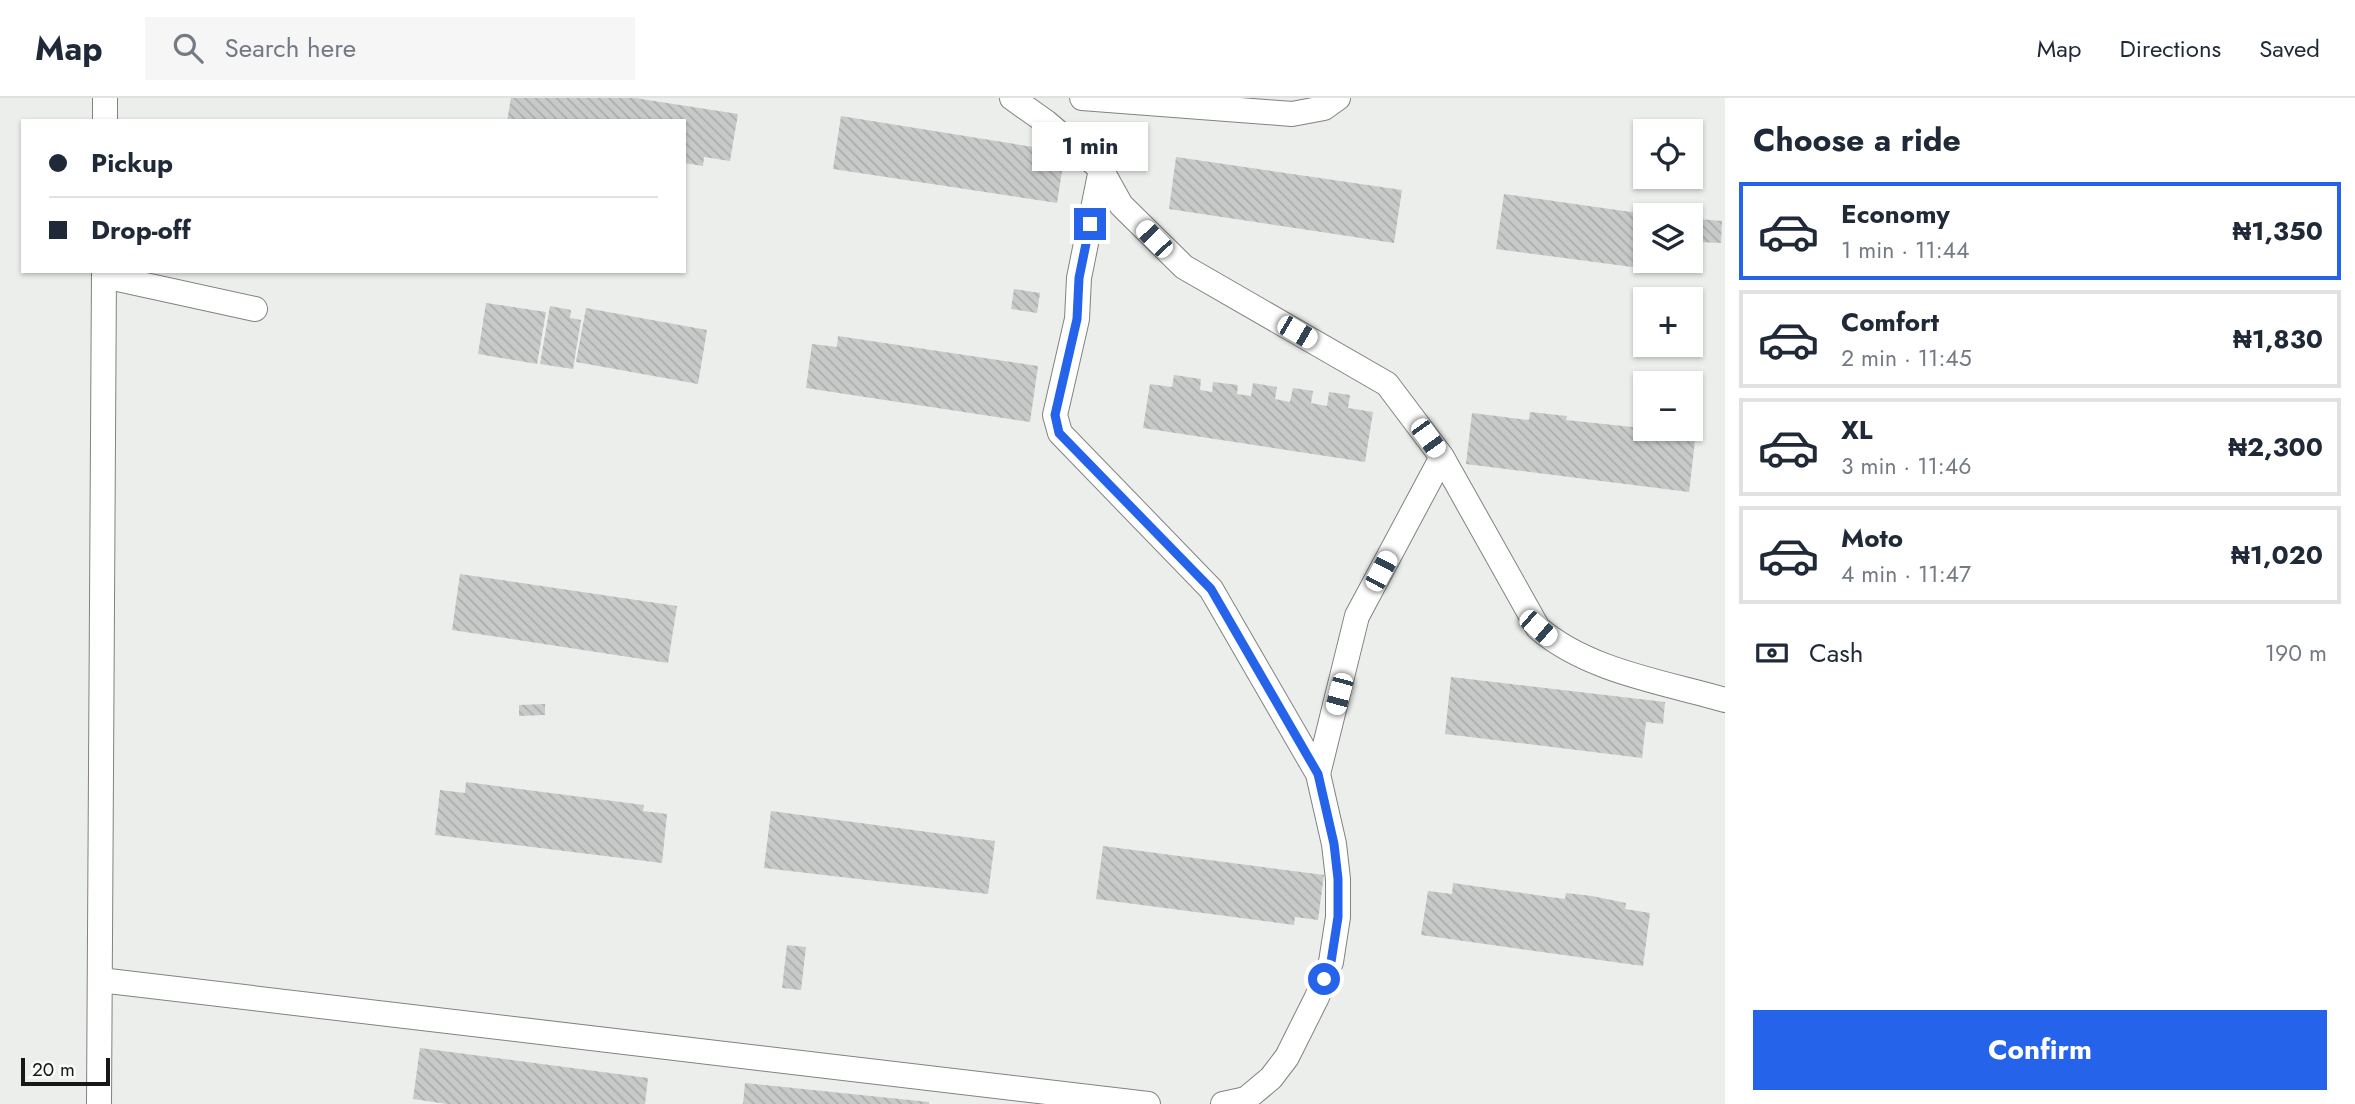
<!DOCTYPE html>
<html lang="en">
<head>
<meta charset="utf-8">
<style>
	:root { --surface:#fff; --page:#f6f6f7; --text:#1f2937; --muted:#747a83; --line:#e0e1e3; --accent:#2563eb }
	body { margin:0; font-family:Jost,sans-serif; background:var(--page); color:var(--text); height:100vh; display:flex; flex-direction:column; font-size:26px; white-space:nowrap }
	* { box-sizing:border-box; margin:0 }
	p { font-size:23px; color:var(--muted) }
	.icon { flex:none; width:38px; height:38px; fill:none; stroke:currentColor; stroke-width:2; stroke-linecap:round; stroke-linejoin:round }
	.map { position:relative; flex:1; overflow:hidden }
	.drawer { display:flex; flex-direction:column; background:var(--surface); width:630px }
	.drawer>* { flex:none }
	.hud { position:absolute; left:21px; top:21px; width:665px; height:154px; border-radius:0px; box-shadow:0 2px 5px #0004; display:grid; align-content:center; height:154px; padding:0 28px; background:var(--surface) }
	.fabs { position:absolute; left:1633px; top:21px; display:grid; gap:14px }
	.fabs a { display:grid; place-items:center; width:70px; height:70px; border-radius:0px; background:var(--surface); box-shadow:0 2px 5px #0004; font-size:35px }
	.scale { position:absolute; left:21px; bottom:18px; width:89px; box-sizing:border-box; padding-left:7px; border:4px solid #161716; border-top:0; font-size:19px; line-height:24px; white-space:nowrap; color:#161716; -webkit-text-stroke:5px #f9fbf8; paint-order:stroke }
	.end { position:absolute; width:32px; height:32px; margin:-16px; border:9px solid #2563eb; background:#fff; box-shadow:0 0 0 4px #fff }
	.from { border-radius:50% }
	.bubble { position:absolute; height:49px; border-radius:0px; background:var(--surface); box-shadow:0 2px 5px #0004; font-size:23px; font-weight:700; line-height:49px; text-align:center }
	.car { position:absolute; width:21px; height:42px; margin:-21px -10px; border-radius:9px; box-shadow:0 0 5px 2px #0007; background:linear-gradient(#fff 24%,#345 0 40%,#fff 0 76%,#345 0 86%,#fff 0) }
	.hud b { display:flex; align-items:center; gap:24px; height:66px; font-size:26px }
	.hud b+b { border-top:2px solid var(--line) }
	.hud i { width:18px; height:18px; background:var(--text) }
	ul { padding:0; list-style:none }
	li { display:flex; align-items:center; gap:21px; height:98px; margin:0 14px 10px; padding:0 14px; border:4px solid var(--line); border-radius:0px }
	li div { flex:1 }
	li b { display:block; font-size:26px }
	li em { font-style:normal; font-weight:700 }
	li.selected { border-color:var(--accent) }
	li>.icon { width:63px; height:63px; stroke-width:1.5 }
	h2 { padding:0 28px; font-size:32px; line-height:84px }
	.pay { display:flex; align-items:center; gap:18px; height:77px; padding:0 28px; font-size:26px }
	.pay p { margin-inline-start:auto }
	.primary-button { display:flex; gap:14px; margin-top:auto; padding:14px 28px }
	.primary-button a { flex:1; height:80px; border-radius:0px; background:var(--accent); color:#fff; font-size:28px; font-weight:700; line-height:80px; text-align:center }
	header { display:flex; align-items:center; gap:42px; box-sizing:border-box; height:98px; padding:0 35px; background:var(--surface); border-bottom:2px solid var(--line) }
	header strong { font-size:33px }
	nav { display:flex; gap:38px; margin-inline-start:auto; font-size:24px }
	.search { width:490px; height:63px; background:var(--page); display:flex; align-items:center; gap:18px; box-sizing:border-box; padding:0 24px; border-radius:0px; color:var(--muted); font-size:26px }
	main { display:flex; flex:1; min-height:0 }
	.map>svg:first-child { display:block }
	.building { fill:url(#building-back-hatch) }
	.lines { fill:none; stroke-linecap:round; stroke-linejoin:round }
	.street-casing { stroke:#818380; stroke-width:26 }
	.street { stroke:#fff; stroke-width:24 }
	.route { stroke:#2563eb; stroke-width:9 }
</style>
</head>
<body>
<header>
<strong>Map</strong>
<div class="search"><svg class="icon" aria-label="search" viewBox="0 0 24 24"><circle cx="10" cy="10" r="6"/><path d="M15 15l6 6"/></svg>Search here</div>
<nav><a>Map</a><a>Directions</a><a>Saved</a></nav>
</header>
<main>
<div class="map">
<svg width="1725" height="1006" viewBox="0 0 1725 1006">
	<defs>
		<pattern id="building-back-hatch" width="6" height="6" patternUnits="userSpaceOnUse" patternTransform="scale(1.75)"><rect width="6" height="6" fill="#c7cac8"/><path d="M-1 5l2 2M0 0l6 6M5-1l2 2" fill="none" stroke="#aaadab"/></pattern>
	</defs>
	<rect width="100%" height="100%" fill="#eceeeb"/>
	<path class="building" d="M511 0H635L738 16 730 63 704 59 703 68 684 65V23H507Z
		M841 18 1065 54 1057 105 833 71Z
		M1176 59 1402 92 1394 145 1169 111Z
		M1504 96 1645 116V163H1679L1678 175 1496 151Z
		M1699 121 1722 123 1721 145 1697 144Z
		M1014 191 1040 195 1037 215 1011 211Z
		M486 205 546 214 537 266 478 256Z
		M550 208 571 212 570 220 581 222 573 271 540 266Z
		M586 210 707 232 698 286 576 264Z
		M838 238 1038 268 1030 324 806 290 812 246 837 249Z
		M1174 277 1201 281 1200 292 1212 294 1213 284 1238 287 1237 296 1251 298 1253 285 1277 289 1275 301 1290 304 1293 290 1313 293 1311 305 1327 308 1329 294 1350 297 1348 310 1373 314 1365 364 1143 330 1150 286 1172 289Z
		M1530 314 1567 318 1566 322 1670 333 1669 340 1695 343 1689 394 1466 366 1472 315 1529 322Z
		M460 476 677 508 668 565 452 532Z
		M1451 579 1665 604 1663 626 1646 624 1642 660 1445 636Z
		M545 606V617L519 618V607Z
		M466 684 644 707 643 713 667 716 662 765 435 737 440 692 465 695Z
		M771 713 995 743 988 796 764 770Z
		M1103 748 1324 777 1318 822 1295 819 1294 827 1096 801Z
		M1453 785 1565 801 1566 795 1592 798 1626 805 1625 811 1650 815 1643 868 1421 837 1428 793 1452 796Z
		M787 847 806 849 801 892 782 890Z
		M420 950 648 980 645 1006H447L413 1001Z
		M745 985 929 1004V1006H743Z"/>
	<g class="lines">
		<g class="street-casing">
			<path id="street" d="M1012 0 1046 24 1101 71 1121 107 1184 169 1387 286 1442 359 1538 530C1588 573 1663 584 1725 602
				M1082 0 1292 16 1324 10 1338 0
				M105 23V0
				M1101 71 1079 180 1077 221 1055 317 1060 335 1211 491 1318 676 1334 746 1338 781V819L1331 864 1317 899 1287 959 1271 980 1246 1001 1223 1006
				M104 178 255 211
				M1318 676 1357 518 1442 359
				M100 882 1148 1006
				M99 1006 104 173"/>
		</g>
		<use href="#street" class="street"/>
	</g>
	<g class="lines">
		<path class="route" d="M1090 126 1079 180 1077 221 1055 317 1059 335 1211 491 1318 676 1334 746 1338 781V819L1331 864 1324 881"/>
	</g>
</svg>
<div class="fabs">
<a><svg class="icon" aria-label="locate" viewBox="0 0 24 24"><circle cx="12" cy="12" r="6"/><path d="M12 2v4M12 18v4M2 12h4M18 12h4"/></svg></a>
<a><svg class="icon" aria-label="layers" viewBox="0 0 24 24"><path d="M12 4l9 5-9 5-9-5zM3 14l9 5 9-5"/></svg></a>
<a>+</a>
<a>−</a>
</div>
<div class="scale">20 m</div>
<i class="end from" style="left:1324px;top:881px"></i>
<i class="end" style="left:1090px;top:126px"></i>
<div class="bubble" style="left:1032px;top:24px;width:116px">1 min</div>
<i class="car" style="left:1154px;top:141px;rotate:316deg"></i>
<i class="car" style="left:1297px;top:234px;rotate:120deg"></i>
<i class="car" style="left:1428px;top:340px;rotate:144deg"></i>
<i class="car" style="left:1381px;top:473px;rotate:28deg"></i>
<i class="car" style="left:1538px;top:530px;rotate:131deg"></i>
<i class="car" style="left:1339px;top:596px;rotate:195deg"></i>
<div class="hud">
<b><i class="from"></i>Pickup</b>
<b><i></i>Drop-off</b>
</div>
</div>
<section class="drawer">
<h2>Choose a ride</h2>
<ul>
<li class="selected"><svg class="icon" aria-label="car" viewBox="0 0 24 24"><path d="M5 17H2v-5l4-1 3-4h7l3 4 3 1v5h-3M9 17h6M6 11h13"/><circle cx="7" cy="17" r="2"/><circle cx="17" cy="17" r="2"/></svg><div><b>Economy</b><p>1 min · 11:44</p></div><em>₦1,350</em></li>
<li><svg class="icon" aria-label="car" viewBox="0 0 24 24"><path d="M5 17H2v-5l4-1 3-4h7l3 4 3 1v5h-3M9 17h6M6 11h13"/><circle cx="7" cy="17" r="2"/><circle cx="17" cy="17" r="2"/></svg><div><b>Comfort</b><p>2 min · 11:45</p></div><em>₦1,830</em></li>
<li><svg class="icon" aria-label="car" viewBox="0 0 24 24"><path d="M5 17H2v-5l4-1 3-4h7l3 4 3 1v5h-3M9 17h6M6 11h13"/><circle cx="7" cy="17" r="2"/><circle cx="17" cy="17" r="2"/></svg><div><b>XL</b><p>3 min · 11:46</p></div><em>₦2,300</em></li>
<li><svg class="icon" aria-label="car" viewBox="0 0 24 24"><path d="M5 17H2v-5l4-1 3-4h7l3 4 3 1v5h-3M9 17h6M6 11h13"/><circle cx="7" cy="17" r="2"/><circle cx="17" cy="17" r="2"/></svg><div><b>Moto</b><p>4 min · 11:47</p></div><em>₦1,020</em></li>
</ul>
<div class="pay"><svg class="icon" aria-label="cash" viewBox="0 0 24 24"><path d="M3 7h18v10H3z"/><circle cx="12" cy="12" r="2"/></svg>Cash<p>190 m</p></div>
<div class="primary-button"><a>Confirm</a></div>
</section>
</main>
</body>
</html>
